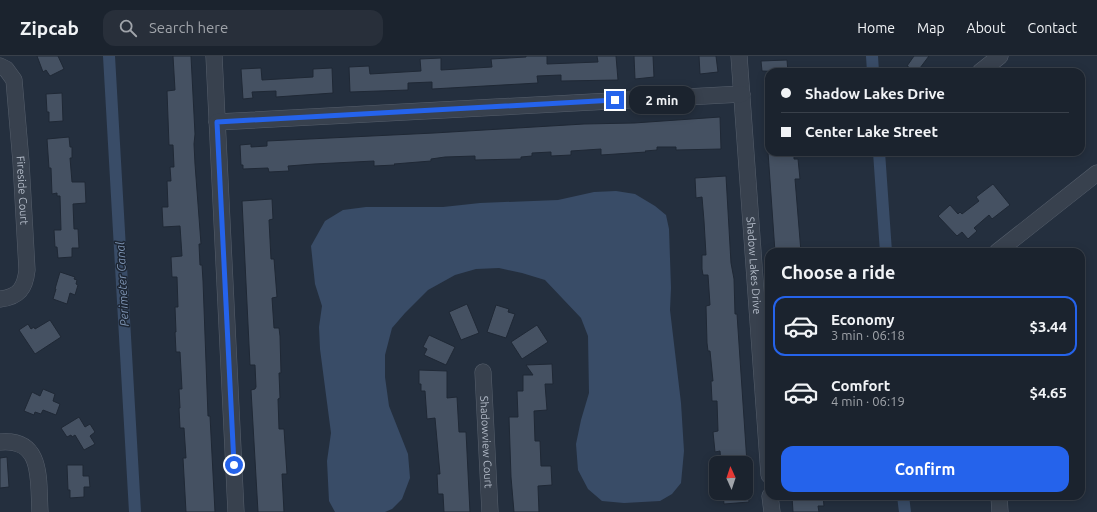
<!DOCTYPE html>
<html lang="en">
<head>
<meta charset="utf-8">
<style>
	:root { --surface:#1b232e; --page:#282f3a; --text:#f1f3f6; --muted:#a0a4aa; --line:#39404a; --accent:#2563eb }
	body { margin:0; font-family:Ubuntu,sans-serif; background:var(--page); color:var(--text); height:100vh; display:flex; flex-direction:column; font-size:15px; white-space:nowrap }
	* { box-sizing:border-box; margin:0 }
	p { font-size:13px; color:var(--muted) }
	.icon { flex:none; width:22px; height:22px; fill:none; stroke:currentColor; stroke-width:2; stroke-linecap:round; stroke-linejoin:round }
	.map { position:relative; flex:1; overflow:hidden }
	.panel { position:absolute; left:765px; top:192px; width:320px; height:252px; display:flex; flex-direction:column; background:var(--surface); border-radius:12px; box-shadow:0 2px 10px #0003,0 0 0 1px var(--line) }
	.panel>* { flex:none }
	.top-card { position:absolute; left:765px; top:12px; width:320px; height:88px; border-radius:12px; box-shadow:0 2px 10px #0003,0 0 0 1px var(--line); display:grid; align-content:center; height:88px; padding:0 16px; background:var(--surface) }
	.needle { width:26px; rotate:357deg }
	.tools { position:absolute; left:709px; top:400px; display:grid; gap:8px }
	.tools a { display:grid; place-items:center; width:44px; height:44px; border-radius:8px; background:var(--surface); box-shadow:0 2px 10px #0003,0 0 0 1px var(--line); font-size:20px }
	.end { position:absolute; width:18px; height:18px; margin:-9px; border:5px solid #2563eb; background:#fff; box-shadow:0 0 0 2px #fff }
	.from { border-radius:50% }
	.bubble { position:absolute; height:28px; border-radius:12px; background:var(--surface); box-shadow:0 2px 10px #0003,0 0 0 1px var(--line); font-size:13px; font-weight:700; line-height:28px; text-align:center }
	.top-card b { display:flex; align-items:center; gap:14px; height:38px; font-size:15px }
	.top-card b+b { border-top:1px solid var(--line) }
	.top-card i { width:10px; height:10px; background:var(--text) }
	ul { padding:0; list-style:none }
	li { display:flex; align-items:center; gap:12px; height:60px; margin:0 8px 6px; padding:0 8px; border:2px solid transparent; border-radius:12px }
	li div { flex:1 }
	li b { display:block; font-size:15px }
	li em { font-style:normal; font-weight:700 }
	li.current { border-color:var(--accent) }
	li>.icon { width:36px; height:36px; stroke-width:1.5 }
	h2 { padding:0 16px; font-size:18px; line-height:48px }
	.cta { display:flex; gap:8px; margin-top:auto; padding:8px 16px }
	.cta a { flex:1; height:46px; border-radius:12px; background:var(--accent); color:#fff; font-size:16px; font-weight:700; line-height:46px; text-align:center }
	header { display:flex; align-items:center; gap:24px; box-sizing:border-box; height:56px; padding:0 20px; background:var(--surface); border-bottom:1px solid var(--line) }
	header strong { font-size:19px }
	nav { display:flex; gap:22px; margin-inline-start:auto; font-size:14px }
	.search { width:280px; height:36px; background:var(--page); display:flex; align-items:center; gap:10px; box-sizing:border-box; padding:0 14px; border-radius:12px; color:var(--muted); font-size:15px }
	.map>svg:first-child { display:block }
	.water { fill:#394c67 }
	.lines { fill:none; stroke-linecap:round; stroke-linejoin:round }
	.canal { stroke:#394c67; stroke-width:12 }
	.building { fill:#455162; stroke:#1f2835 }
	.minor-casing { stroke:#565f6c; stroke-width:17 }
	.minor { stroke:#38414e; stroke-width:16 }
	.route { stroke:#2563eb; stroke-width:5 }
	.labels { text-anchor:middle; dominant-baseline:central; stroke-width:3; stroke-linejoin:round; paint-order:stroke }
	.street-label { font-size:11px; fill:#b4bcc9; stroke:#1d2633 }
	.water-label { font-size:12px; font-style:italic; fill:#7c92b1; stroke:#1d2633 }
</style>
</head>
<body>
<header>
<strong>Zipcab</strong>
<div class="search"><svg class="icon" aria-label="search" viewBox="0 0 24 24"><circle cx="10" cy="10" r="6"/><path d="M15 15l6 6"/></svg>Search here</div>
<nav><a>Home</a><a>Map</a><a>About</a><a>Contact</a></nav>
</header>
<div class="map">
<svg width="1097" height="456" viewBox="0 0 1097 456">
	<rect width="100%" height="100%" fill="#242f3e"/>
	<path class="water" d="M616 135 635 138 655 150 666 159 669 173 671 232 670 254 681 347 684 395 681 427 672 438 660 445 624 447 602 445 588 433 578 414 576 388 581 364 589 337 588 280 581 262 545 224 522 217 499 212 476 213 455 219 428 234 405 257 392 272 385 299V321L389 350 408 398 410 422 402 443 392 453 385 456H335L329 445 327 405 331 377 320 293 319 271 322 250 315 228 311 190 325 165 343 154 366 151H443L480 147 558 144 594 136Z"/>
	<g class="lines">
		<path class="canal" d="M109 0 135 456
			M872 0 873 16
			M879 96 886 196
			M903 440 905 456"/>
	</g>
	<path class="building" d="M37 0H58L64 13 50 20 46 14 43 16Z
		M173 0H191L195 78 194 88 195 108 201 188H199L200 209H202L203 225 208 360H210L215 456H186L183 402H186L184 372H180L179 352H180L179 333H182L180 296H176L175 276H176L175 251H178L177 221H172L171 201 182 200 180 170 163 171 162 151H168L167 125H171L170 111H174L173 89H169L167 35 175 34Z
		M526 0H547V8L598 6 597 0H616L618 24 561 25V19L537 20 538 27 432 33V26L408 27V34L350 36 349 11 369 10 370 18 421 15 420 3 441 2V14L492 11 491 3 526 1Z
		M634 0H653L654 21 635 23Z
		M699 0H716L718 16 700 18Z
		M914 0H929L917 16 907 10Z
		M787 4 788 16 762 15 761 5Z
		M261 12 262 24 313 21V13L332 12 333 37 276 41V35L252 36 253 42 243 43 241 13Z
		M62 37 63 65 49 66V56H47L46 38Z
		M720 61 721 93 676 94V91H657V94L645 95 646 96 601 99V93L571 95V99L551 100V96L532 97V100L521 101V103L475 104V100L445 101 431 103V105L394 108 395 109 374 110V105L314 108 288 110 289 115 269 116 268 112 243 113V109H241L240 89 251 88V91L267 90V85L434 77 584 68 634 67Z
		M69 81 70 91H72V102H70L72 126H85L86 147 73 148 74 173H78L79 192H72V201L58 202 57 191H55L54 174H61L60 140H57V137L52 138 51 112H49L47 83Z
		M768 96H794V103H798L800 123H795L801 196H775Z
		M726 120 731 207 734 223 735 258H737L747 407H721L720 395 715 396 713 376 718 375 717 345H712L711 325H713L710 295H708L707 287 706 250 710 249 708 219H703L702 213V199H706L704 165 702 141 696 142 695 122Z
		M993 128 1010 149 992 163 989 159 974 172 977 175 968 183 962 176 957 180 938 160 950 149 958 158 960 156 962 158 979 145 976 141Z
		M272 143 273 163 269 164 271 203H274L277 241 272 242 274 272H279L280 280 281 317H279L280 342 278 343 279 373H284L287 418H282L284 456H258L251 334 255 333 256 331 255 309H250L242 145Z
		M60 216 75 221 74 223 77 224 76 228 78 229 75 239 70 237 67 248 53 243 56 233H55Z
		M467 248 479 277 461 284 449 256Z
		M496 249 509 253 508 256 515 258 506 282 487 276Z
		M50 264 61 281 35 298 19 274 28 268 31 273 34 271 35 273Z
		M537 269 548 286 522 303 511 286Z
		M429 279 455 291 446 309 424 299 427 293 423 291Z
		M552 308 553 328H545L547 354 534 355 535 385H540L541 410H551L552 429 538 430 539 456H514L511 421 509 361H518L517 335H523V319H533L526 309Z
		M419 314 447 315V342L457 341 459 376H466L470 456H444L443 438H438L437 418H440L435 362 427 363 425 335H421V328H419Z
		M43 333 55 338 53 345 60 348 56 359 43 354 41 358 35 356 34 359 24 355 32 336 40 340Z
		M79 361 85 371 90 368 95 376 90 380 95 388 84 394 75 379 72 381 71 379 67 381 61 372Z
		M7 401 9 431 0 432V402Z
		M67 409H83V420H89L90 431H84V441L70 442V434H68Z
		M723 437H748L749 446 724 448Z
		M792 440H823L824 450H818L819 456H793Z"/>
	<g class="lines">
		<g class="minor-casing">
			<g id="minor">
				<path d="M214 0 236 456"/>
				<path id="s1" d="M739 0 769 419"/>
				<path id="s2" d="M0 10 6 13 14 24 21 106 27 214C25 232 19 241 0 243"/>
				<path d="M980 16 1000 0"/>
				<path d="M217 66 742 38"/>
				<path d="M997 196 1097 117"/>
				<path id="s3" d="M483 316 490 456"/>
				<path d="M0 386C44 382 38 425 40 456"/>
				<path d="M770 440 772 456"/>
				<path d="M999 440 1000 456"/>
			</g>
		</g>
		<use href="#minor" class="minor"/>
	</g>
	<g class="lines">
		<path class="route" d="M234 409 217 66 615 44"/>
	</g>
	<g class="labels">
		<g class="street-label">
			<text stroke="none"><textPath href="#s2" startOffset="131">Fireside Court</textPath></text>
			<text stroke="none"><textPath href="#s1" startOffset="210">Shadow Lakes Drive</textPath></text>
			<text stroke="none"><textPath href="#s3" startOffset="70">Shadowview Court</textPath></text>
		</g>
		<g class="water-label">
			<text transform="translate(122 228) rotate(-93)">Perimeter Canal</text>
		</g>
	</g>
</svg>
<div class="tools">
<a><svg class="needle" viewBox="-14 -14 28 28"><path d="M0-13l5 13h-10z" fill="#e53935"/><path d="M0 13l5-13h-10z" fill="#a0a4aa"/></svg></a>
</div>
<i class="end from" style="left:234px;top:409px"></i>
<i class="end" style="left:615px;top:44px"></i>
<div class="bubble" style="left:629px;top:30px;width:66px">2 min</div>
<div class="top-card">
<b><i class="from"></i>Shadow Lakes Drive</b>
<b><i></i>Center Lake Street</b>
</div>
<section class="panel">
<h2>Choose a ride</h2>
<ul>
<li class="current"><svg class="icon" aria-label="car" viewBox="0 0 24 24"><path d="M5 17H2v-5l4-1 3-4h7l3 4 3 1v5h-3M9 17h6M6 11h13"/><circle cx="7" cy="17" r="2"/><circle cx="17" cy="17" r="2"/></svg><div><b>Economy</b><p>3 min · 06:18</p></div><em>$3.44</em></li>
<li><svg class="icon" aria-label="car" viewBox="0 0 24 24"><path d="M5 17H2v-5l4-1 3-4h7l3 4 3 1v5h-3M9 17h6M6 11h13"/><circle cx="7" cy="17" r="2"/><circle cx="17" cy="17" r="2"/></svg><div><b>Comfort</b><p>4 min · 06:19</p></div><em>$4.65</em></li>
</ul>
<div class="cta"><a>Confirm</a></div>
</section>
</div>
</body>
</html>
